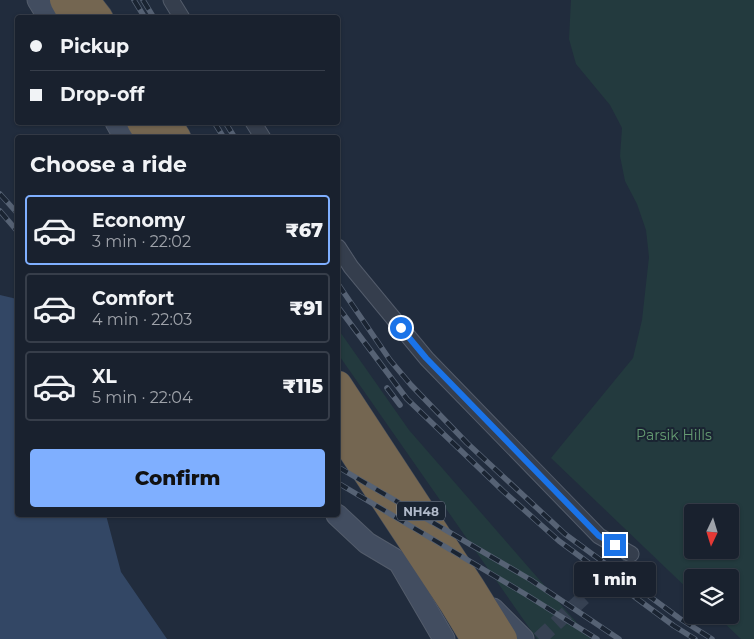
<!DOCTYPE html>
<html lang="en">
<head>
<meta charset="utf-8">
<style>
	:root { --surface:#19212e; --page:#222936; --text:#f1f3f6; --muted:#9fa3aa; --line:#373e4a; --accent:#7fafff }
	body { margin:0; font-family:Montserrat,sans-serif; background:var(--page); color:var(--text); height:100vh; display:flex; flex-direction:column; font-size:19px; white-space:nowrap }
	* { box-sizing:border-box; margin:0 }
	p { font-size:16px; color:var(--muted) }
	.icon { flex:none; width:28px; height:28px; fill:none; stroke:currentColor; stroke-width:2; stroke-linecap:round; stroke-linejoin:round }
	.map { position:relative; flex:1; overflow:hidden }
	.side { position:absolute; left:15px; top:135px; width:325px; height:382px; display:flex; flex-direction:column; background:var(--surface); border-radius:5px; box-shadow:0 1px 4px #0004,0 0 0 1px var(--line) }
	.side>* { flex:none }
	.hud { position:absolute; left:15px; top:15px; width:325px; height:110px; border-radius:5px; box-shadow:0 1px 4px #0004,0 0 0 1px var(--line); display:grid; align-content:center; height:110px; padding:0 15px; background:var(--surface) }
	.needle { width:32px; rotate:184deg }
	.buttons { position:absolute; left:684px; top:504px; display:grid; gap:10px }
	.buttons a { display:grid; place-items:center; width:55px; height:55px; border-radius:5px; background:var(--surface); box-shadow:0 1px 4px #0004,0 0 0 1px var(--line); font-size:25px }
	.end { position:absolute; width:22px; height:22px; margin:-11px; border:6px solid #1a73e8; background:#fff; box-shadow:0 0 0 2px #fff }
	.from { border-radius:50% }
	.bubble { position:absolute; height:35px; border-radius:5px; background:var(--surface); box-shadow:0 1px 4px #0004,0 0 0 1px var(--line); font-size:16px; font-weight:800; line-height:35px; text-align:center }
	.hud b { display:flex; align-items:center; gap:18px; height:48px; font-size:19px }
	.hud b+b { border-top:1px solid var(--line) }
	.hud i { width:12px; height:12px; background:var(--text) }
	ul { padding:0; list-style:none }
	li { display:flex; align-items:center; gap:15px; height:70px; margin:0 10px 8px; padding:0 5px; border:2px solid var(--line); border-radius:5px }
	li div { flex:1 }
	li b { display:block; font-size:19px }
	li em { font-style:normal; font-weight:800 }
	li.active { border-color:var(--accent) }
	li>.icon { width:45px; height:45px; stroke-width:1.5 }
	h2 { padding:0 15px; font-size:22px; line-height:60px }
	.primary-button { display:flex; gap:10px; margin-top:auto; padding:10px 15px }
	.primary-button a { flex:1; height:58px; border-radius:5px; background:var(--accent); color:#111; font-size:20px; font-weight:800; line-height:58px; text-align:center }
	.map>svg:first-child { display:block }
	.green { fill:#233a3e; fill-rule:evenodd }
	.water { fill:#334765 }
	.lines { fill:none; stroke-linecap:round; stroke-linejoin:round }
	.street-tunnel { stroke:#364152; stroke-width:15; stroke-dasharray:15 8; stroke-linecap:butt }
	.street-casing { stroke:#535c6b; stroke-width:17 }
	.secondary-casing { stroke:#535c6b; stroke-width:23 }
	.highway-casing { stroke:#404958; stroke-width:29 }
	.street { stroke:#353e4d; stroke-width:15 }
	.secondary { stroke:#424d60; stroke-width:21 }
	.highway { stroke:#746651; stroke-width:28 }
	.rail-casing { stroke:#566274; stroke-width:5.5 }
	.rail { stroke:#1a2432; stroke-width:4; stroke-dasharray:11; stroke-linecap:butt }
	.route { stroke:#1a73e8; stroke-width:6 }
	.labels { text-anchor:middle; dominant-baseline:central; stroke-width:4; stroke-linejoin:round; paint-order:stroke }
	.shield { fill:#1a2432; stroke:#838c9c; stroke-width:1 }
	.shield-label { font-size:12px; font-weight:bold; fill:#b0b9c9 }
	.park-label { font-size:14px; fill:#659b72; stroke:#1a2432 }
</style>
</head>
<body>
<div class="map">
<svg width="754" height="639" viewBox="0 0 754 639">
	<rect width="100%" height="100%" fill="#212c3d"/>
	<path class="green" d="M571 0H754V639H741L716 615H730V578H692V593L551 458 633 358 642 320 649 257 646 230 637 204 625 181 620 156 622 128 610 105 576 64 569 39ZM692 512H730V550H692Z
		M338 329 409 430 591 639H537L338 354Z"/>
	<path class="water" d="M0 295 17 299 18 515H106L121 572 167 639H0Z"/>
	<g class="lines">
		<path class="street-tunnel" d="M539 639 631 554"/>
		<g class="street-casing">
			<path id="street" d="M171 0 182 18
				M253 122 263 138
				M338 247 351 267 427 359 599 536 631 554"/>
		</g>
		<g class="secondary-casing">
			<path id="secondary" d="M38 0 49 18
				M116 122 125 138
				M337 515 367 543 399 562 444 639
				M493 609 523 639"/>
		</g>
		<g class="highway-casing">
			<path id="highway" d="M64 0 74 18
				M85 0 99 18
				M141 122 151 138
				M167 122 177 138
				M338 385 470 586 503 639
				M338 429 453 603 475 639"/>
		</g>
		<use href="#street" class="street"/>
		<use href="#secondary" class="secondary"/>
		<use href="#highway" class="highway"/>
		<g class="rail-casing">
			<path id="rail" d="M134 0 145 18
				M143 0 154 18
				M214 122 224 138
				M225 122 235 138
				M0 194 18 214
				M0 211 18 232
				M338 284 390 360 411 385 467 443 565 534 679 618 712 639
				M338 307 407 399 503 491 559 541 674 626 695 639
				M387 388 400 405
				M338 467 531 580 619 639
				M338 483 525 594 597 639"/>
		</g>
		<use href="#rail" class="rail"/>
	</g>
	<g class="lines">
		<path class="route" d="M401 328 426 358 599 536 615 545"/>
	</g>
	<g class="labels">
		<rect class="shield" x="397" y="501.5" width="48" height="19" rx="4"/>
		<g class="shield-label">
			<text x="421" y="511">NH48</text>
		</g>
		<g class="park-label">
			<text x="674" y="435">Parsik Hills</text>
		</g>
	</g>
</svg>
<div class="buttons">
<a><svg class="needle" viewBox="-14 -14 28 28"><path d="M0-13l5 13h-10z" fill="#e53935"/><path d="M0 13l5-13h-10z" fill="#9fa3aa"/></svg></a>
<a><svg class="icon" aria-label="layers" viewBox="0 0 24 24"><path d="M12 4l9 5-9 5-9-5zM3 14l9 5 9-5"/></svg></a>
</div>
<i class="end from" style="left:401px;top:328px"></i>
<i class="end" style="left:615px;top:545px"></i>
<div class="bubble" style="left:574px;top:562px;width:82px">1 min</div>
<div class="hud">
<b><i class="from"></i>Pickup</b>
<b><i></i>Drop-off</b>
</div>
<section class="side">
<h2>Choose a ride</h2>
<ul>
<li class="active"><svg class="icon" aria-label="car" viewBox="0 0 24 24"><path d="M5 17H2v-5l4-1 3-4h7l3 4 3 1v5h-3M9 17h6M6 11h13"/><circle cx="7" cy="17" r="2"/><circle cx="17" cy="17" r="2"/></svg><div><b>Economy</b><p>3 min · 22:02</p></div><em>₹67</em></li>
<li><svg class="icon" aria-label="car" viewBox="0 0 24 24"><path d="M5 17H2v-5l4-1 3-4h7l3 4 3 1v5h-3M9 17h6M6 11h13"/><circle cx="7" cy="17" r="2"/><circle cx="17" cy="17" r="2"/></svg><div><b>Comfort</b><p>4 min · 22:03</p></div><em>₹91</em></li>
<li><svg class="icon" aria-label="car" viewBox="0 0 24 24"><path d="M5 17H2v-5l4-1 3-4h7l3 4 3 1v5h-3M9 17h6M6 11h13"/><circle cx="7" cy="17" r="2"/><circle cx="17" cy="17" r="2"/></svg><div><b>XL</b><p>5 min · 22:04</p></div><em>₹115</em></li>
</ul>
<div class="primary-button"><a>Confirm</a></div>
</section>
</div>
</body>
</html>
